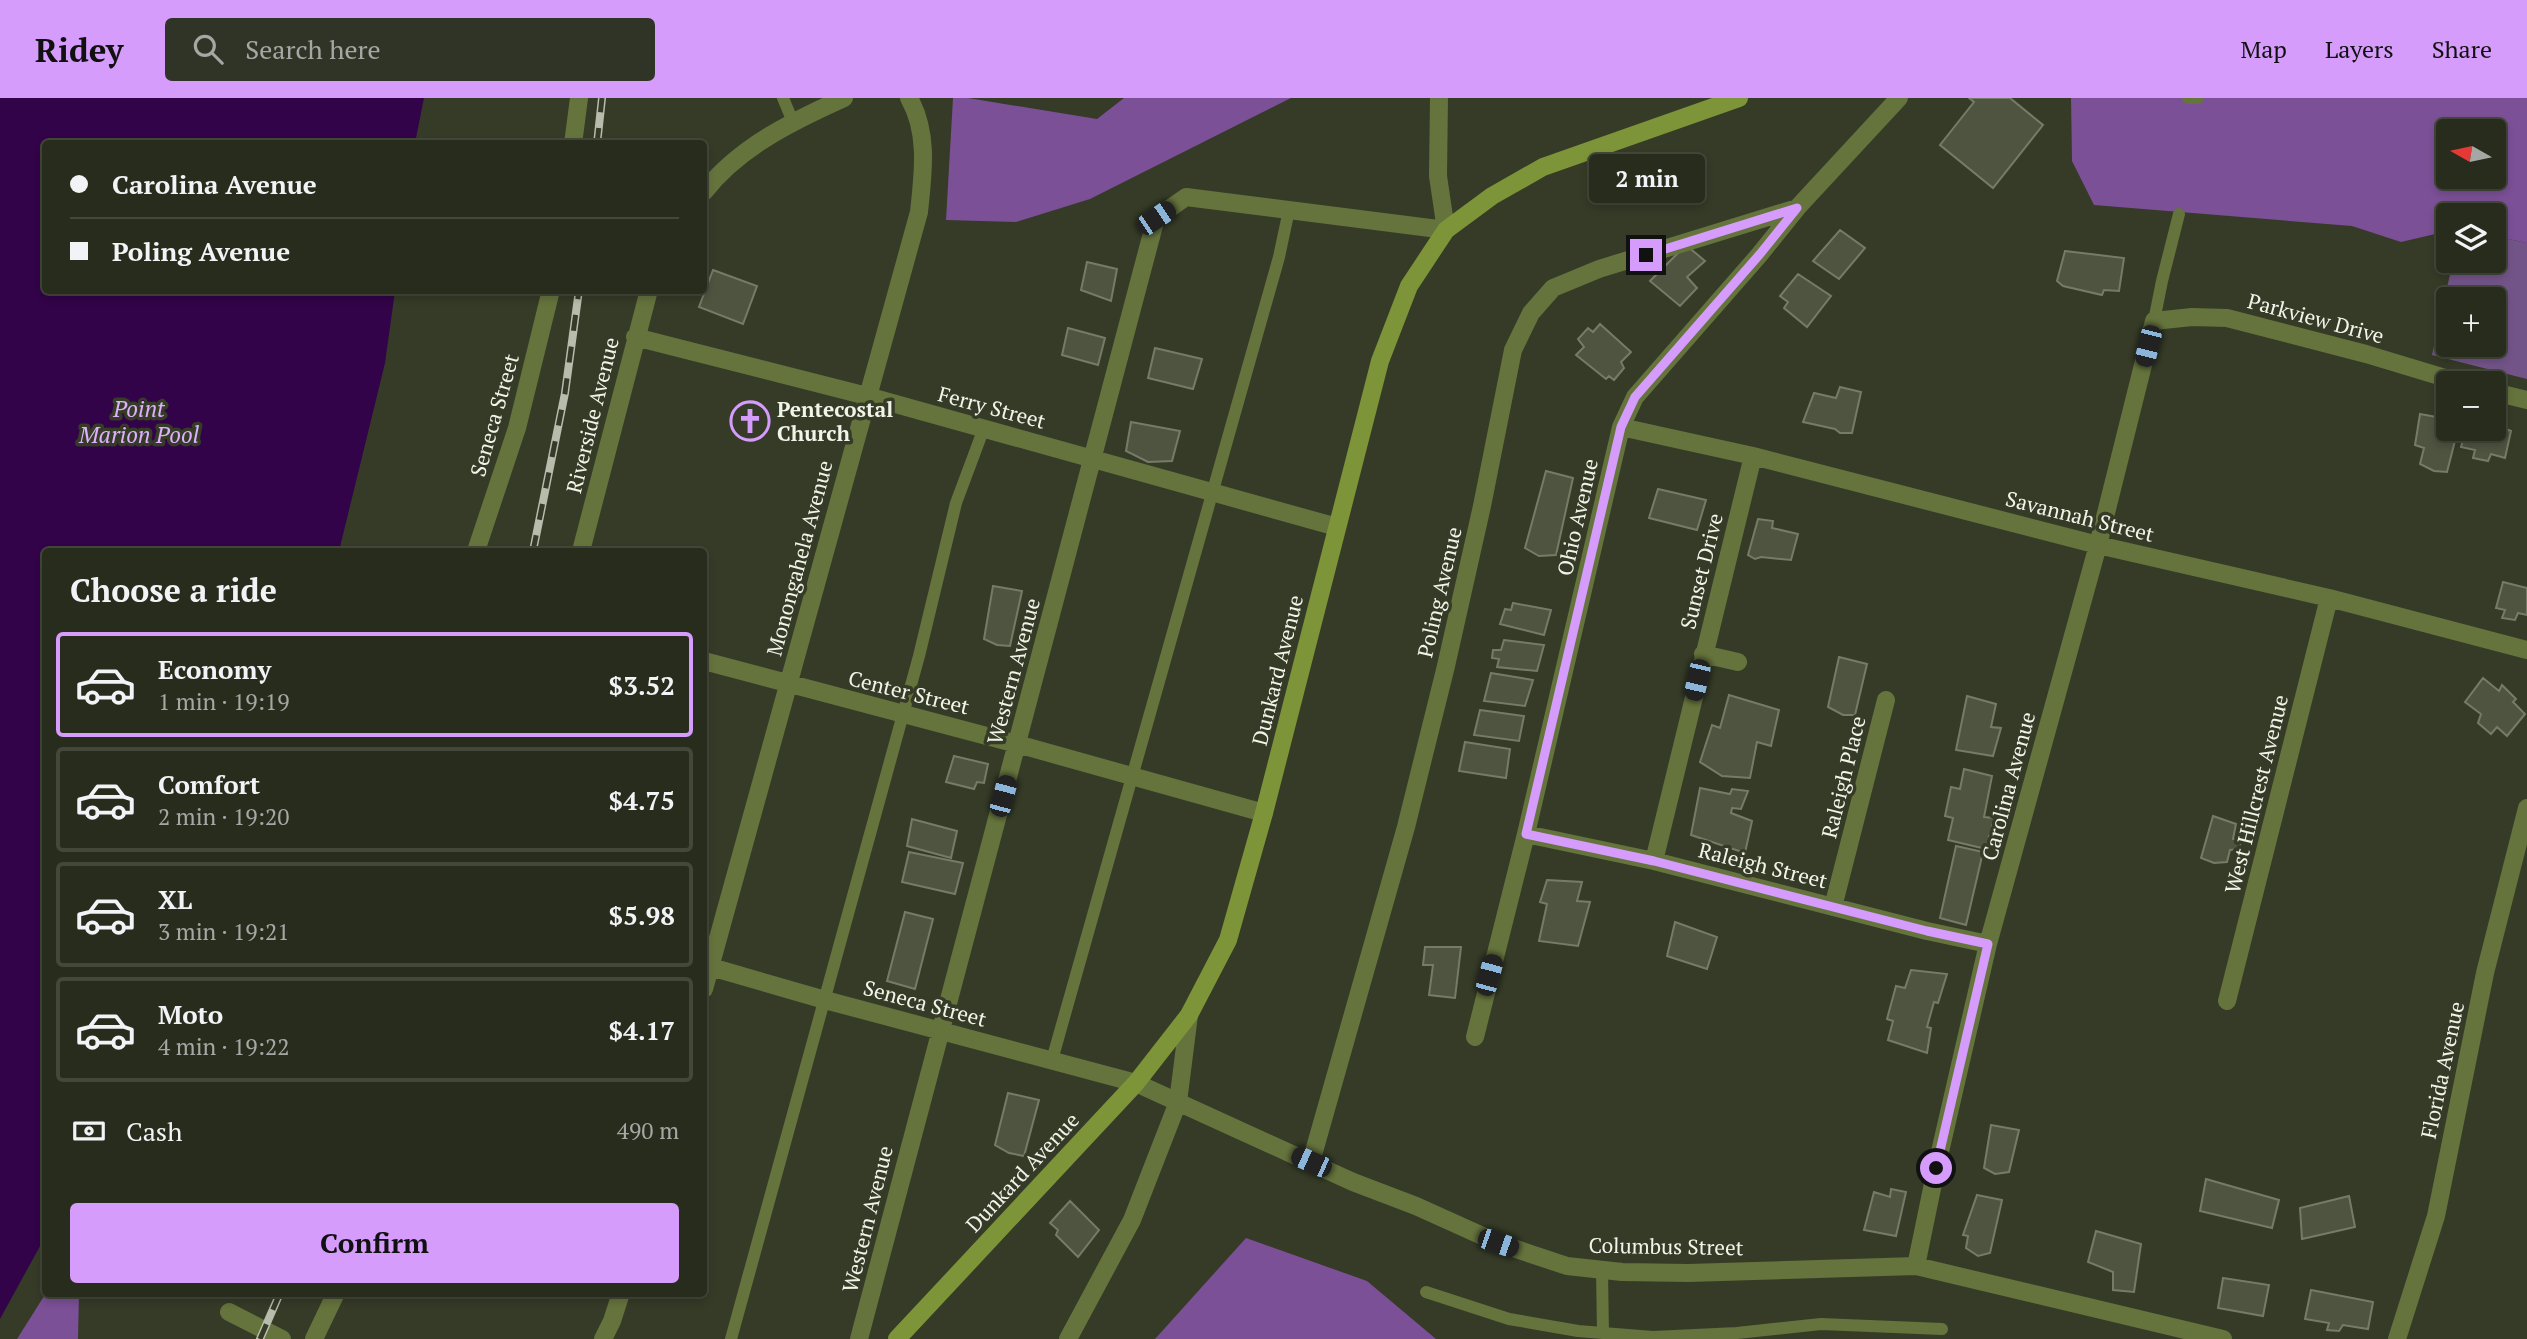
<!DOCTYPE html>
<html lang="en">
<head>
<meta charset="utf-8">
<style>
	:root { --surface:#282c1d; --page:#303426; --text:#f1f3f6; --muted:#a5a7a4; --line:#44483b; --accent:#d59cfb }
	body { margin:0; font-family:"PT Serif",serif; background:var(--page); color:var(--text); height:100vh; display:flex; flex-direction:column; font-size:26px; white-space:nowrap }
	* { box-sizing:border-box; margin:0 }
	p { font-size:23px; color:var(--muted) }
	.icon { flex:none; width:38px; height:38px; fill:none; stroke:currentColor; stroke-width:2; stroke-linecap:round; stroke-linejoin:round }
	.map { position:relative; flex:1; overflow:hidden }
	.sheet { position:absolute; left:42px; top:450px; width:665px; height:749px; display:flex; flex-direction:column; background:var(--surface); border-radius:7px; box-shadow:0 4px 10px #0003,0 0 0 2px var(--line) }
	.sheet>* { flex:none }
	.guide { position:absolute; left:42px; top:42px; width:665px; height:154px; border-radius:7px; box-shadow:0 4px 10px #0003,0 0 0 2px var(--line); display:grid; align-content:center; height:154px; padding:0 28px; background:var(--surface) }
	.needle { width:46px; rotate:279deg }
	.controls { position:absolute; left:2436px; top:21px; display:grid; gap:14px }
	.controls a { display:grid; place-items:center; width:70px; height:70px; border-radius:7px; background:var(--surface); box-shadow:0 4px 10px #0003,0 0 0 2px var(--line); font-size:35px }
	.end { position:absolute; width:32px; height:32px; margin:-16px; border:9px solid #d59cfb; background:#111; box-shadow:0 0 0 4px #111 }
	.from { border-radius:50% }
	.bubble { position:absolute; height:49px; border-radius:7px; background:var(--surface); box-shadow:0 4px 10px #0003,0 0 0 2px var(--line); font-size:23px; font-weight:600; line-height:49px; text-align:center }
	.car { position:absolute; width:21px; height:42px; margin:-21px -10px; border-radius:9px; box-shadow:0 0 5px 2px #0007; background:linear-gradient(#222 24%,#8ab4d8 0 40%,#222 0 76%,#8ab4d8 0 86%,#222 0) }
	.guide b { display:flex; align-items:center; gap:24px; height:66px; font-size:26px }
	.guide b+b { border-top:2px solid var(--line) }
	.guide i { width:18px; height:18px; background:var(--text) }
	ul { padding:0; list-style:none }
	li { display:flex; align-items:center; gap:21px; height:105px; margin:0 14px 10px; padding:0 14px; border:4px solid var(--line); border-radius:7px }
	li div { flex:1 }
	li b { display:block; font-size:26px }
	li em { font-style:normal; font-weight:600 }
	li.current { border-color:var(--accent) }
	li>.icon { width:63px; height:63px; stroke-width:1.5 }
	h2 { padding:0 28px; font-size:32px; line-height:84px }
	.pay { display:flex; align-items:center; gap:18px; height:77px; padding:0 28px; font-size:26px }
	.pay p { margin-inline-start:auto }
	.cta { display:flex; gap:14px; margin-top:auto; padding:14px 28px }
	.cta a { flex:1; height:80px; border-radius:7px; background:var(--accent); color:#111; font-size:28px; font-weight:600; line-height:80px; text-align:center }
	header { display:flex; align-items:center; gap:42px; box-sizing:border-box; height:98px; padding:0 35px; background:var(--accent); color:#111 }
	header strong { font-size:33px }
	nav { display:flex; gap:38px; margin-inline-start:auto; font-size:24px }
	.search { width:490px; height:63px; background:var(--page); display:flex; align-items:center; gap:18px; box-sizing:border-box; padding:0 24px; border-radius:7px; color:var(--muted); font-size:26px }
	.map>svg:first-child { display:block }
	.green { fill:#735489; fill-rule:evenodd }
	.forest { fill:#7b5096; fill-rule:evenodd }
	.water { fill:#320348 }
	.building { fill:#4e5440; stroke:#757c66; stroke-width:2 }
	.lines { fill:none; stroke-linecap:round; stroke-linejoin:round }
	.service { stroke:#65733d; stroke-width:12 }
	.minor { stroke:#65733d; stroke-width:18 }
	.secondary { stroke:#7d9438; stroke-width:18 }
	.rail-casing { stroke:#b7bcad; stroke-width:8 }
	.rail { stroke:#353b27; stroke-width:5; stroke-dasharray:16; stroke-linecap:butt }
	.route { stroke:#d59cfb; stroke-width:9 }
	.labels { text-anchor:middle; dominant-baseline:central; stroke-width:7; stroke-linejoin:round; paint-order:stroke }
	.street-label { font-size:21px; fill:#f1f5e9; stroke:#353b27 }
	.poi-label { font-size:21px; font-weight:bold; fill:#f1f5e9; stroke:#353b27; text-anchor:start }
	.water-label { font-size:23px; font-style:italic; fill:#deb0fe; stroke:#353b27 }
</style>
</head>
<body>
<header>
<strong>Ridey</strong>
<div class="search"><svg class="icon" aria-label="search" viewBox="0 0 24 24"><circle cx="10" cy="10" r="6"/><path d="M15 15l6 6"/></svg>Search here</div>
<nav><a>Map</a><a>Layers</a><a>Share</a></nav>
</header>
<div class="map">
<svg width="2527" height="1241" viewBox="0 0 2527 1241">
	<rect width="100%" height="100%" fill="#353b27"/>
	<path class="green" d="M2494 138 2527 145V281L2432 257 2453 163H2494ZM2448 201H2494V247H2448Z"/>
	<path class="forest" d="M953 0H968L1097 21 1124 0H1291L1090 101 1016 124 946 122Z
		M2071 0H2527V145L2494 138V117H2448V133L2401 144 2352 128 2094 107 2072 63ZM2448 33H2494V79H2448Z
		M1246 1140 1367 1183 1436 1241H1155Z
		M46 1195H79L78 1241H17Z"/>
	<path class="water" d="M0 0H424L415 45 46 46V192L395 193 385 265 339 453H46L45 1139 0 1221Z"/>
	<path class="building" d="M1969 0H2010L2043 27 1993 90 1940 47 1974 4Z
		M1840 132 1865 150 1839 181 1813 163Z
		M1686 147 1705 163 1687 179 1697 190 1680 208 1650 183Z
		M2065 153 2124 160 2119 193 2104 192 2102 197 2063 188 2057 183Z
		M1087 164 1117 171 1111 203 1081 192Z
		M713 172 757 188 743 226 699 209Z
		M1798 176 1831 198 1807 229 1784 210 1788 204 1780 198Z
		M1600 226 1631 254 1621 264 1624 270 1614 282 1609 278 1606 281 1576 257 1584 249 1578 241 1588 230 1593 234Z
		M1068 230 1105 240 1098 267 1062 257Z
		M1155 250 1202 261 1193 291 1148 280Z
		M1840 289 1861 294 1852 335H1840L1835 331 1803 324 1814 295 1836 300Z
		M2420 316 2448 321V331H2458L2447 374 2434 373 2420 366 2424 350 2415 347Z
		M2494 323 2504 325 2503 330 2511 333 2505 360 2491 356 2488 363 2473 360 2475 352 2461 349 2466 331H2494Z
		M1131 324 1180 333 1172 363 1148 364 1126 353Z
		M1546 373 1573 380 1556 457 1539 458 1525 450Z
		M1658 391 1706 402 1697 432 1649 420Z
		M1758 421 1773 423 1772 430 1798 436 1791 462 1761 459 1755 461 1748 457Z
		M2503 484 2527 490V517L2518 515 2515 522 2502 520 2505 512 2496 510Z
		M993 488 1022 493 1010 548 997 547 984 541Z
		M1513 505 1551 512 1544 537 1500 526 1505 511 1511 512Z
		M1504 542 1544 547 1537 573 1497 569 1499 561 1492 560 1493 552H1501Z
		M1839 559 1867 566 1855 617H1843L1828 609Z
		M1491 575 1533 582 1525 608 1484 603Z
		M2483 580 2499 593 2502 587 2516 601 2513 604 2525 616 2507 638 2497 629 2491 636 2478 625 2481 616 2465 604Z
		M1729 597 1779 612 1771 648 1757 644 1750 680 1722 678 1700 664 1712 627 1720 630Z
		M1967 598 1996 606 1991 629 2001 630 1993 658 1956 652Z
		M1480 612 1524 618 1519 643 1474 637Z
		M1465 644 1510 651 1506 680 1459 673Z
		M954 658 988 666 984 685 977 684 974 691 946 684Z
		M1964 671 1992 678 1984 719 1994 720 1986 751 1948 742 1953 720 1945 718 1951 689 1960 691Z
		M1700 690 1730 696 1732 691 1748 693 1741 711 1732 710 1731 715 1752 723 1745 755 1691 737Z
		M2213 718 2236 726 2233 741 2241 742 2239 751 2230 752 2227 764 2214 765 2201 760Z
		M912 721 957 733 951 760 907 748Z
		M1956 748 1983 754 1966 827 1940 820Z
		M909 754 963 765 955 796 902 784Z
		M1547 782 1582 784 1577 803 1590 804 1578 848 1539 843 1547 806 1540 804Z
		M905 814 933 821 915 891 887 883Z
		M1675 824 1717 839 1707 871 1667 858Z
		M1425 849H1461L1455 900 1429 897 1433 867H1423Z
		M1911 872 1947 876 1938 905 1934 904 1927 929 1931 930 1927 955 1888 942 1893 923 1887 921 1896 888 1905 890Z
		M1008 995 1039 1002 1024 1058 1009 1055 995 1047Z
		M1991 1027 2019 1032 2009 1074 1995 1076 1984 1070Z
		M2206 1081 2279 1102 2272 1130 2200 1113Z
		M1891 1091 1906 1094 1896 1138 1864 1132 1874 1094 1890 1099Z
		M1977 1097 2002 1102 1990 1155 1978 1158 1966 1150 1968 1138 1963 1137Z
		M2349 1098 2355 1129 2302 1141 2300 1110Z
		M1070 1103 1099 1132 1078 1159 1056 1137 1058 1132 1050 1125Z
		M2096 1133 2141 1146 2134 1194 2113 1192V1174L2088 1164Z
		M2223 1180 2269 1187 2263 1218 2218 1210Z
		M2311 1192 2373 1204 2368 1231 2343 1227 2339 1233 2327 1232 2329 1225 2305 1221Z"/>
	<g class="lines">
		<path class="service" d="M783 0 793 24
			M2188 0H2198
			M2154 223 2162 183 2179 116
			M1052 962 1279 159 1289 112
			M1602 1172 1603 1235
			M1426 1194 1509 1221 1578 1233 1653 1239 1737 1235 1821 1226 1942 1231
			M731 1241 919 558 956 405 984 330"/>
		<path class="minor" d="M573 46 579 0
			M704 94C739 49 793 23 844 0
			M635 239 867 298 1337 429
			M2494 294 2527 302
			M1621 329 1753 358 2098 447 2329 500 2527 552
			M476 453 517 330 551 192
			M581 453 649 192
			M1703 556 1738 564
			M704 563 1017 646 1264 715
			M1526 736 1654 763 1927 833 1988 846
			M1654 763 1753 358
			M1833 809 1886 602
			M704 867 825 902 1136 985 1353 1084 1416 1108 1498 1145 1567 1168 1622 1174 1688 1175 1916 1168 2223 1241
			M704 891 919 114C923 76 929 35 909 0
			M2227 903 2329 500
			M1475 939 1526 736 1621 329 1635 299 1760 156 1797 110 1899 0
			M1311 1064 1406 729 1446 568 1482 408 1513 252 1531 215 1553 190 1599 171 1797 110
			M1916 1168 1936 1071 1988 846 2098 447 2154 223 2192 219 2227 220 2366 256 2462 285
			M229 1214 282 1241
			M314 1241 336 1195
			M603 1241 612 1223 621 1195
			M859 1241C956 867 1060 494 1156 120L1186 99 1446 132 1438 78 1439 0
			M1068 1241 1132 1122 1178 1004 1189 917
			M2397 1241 2436 1118 2485 875 2527 710"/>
		<path class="secondary" d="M897 1241 1136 985 1189 917 1228 842 1264 715 1380 263 1409 188 1446 132 1492 98 1543 69 1739 0"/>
		<g class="rail-casing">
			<path id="rail" d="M597 46 602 0
				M533 453 565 295 579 192
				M260 1241 280 1195"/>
		</g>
		<use href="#rail" class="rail"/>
	</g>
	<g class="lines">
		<path class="route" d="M1646 157 1797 110 1760 156 1635 299 1621 329 1526 736 1654 763 1927 833 1988 846 1936 1070"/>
	</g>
	<defs>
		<g id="church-ring" transform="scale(2.0125)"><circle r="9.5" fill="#353b27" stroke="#d59cfb" stroke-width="1.5"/><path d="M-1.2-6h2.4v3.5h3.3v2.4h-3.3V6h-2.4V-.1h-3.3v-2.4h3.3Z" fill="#d59cfb"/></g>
	</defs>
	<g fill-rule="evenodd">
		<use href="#church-ring" x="750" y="323"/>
	</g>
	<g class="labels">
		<g class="street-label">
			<text transform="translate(2316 220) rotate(15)">Parkview Drive</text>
			<text transform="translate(992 309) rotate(15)">Ferry Street</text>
			<text transform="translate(494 317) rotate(-74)">Seneca Street</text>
			<text transform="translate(592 317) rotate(-76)">Riverside Avenue</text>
			<text transform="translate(2080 418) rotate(14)">Savannah Street</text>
			<text transform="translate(1577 419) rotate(-77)">Ohio Avenue</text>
			<text transform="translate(799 460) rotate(-75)">Monongahela Avenue</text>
			<text transform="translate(1701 473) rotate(-76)">Sunset Drive</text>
			<text transform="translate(1439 494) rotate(-77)">Poling Avenue</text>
			<text transform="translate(1277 572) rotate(-76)">Dunkard Avenue</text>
			<text transform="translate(1013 573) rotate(-75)">Western Avenue</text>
			<text transform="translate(909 594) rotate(14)">Center Street</text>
			<text transform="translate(1843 679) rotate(-76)">Raleigh Place</text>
			<text transform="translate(2008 688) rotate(-75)">Carolina Avenue</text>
			<text transform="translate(2256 696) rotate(-76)">West Hillcrest Avenue</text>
			<text transform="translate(1763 767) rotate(14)">Raleigh Street</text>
			<text transform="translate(925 905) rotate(15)">Seneca Street</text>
			<text transform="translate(2442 972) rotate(-78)">Florida Avenue</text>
			<text transform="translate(1022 1074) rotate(-47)">Dunkard Avenue</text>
			<text transform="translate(867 1121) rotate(-76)">Western Avenue</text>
			<text transform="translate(1666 1148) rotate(1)">Columbus Street</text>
		</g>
		<g class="poi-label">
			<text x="777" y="311">Pentecostal<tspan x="777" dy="24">Church</tspan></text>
		</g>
		<g class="water-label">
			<text x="139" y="310">Point<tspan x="139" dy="26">Marion Pool</tspan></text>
		</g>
	</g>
</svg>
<div class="controls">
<a><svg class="needle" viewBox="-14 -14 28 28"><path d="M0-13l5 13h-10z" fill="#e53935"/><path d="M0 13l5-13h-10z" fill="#a5a7a4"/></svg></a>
<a><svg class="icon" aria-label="layers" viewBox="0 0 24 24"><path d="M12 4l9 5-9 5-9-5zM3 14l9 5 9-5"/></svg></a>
<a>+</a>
<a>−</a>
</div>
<i class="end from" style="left:1936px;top:1070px"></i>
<i class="end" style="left:1646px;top:157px"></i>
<div class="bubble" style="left:1589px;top:56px;width:116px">2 min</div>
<i class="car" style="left:1156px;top:120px;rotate:56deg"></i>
<i class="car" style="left:2148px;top:248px;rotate:194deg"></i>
<i class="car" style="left:1697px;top:582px;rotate:193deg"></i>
<i class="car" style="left:1003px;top:698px;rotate:15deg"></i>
<i class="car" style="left:1489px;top:877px;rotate:15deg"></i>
<i class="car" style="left:1311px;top:1064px;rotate:294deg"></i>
<i class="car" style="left:1498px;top:1145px;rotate:109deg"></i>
<div class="guide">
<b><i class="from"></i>Carolina Avenue</b>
<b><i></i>Poling Avenue</b>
</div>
<section class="sheet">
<h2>Choose a ride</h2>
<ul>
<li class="current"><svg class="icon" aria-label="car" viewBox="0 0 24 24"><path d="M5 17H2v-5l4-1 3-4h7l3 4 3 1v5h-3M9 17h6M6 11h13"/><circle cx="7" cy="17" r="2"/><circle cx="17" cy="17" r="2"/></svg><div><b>Economy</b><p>1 min · 19:19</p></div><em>$3.52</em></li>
<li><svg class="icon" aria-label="car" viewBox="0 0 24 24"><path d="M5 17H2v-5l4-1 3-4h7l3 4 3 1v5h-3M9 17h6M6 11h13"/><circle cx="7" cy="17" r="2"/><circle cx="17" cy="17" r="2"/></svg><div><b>Comfort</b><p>2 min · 19:20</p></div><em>$4.75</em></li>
<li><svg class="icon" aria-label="car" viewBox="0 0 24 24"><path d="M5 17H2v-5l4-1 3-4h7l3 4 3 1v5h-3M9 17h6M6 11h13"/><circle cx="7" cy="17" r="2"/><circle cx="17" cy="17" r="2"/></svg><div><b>XL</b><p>3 min · 19:21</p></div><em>$5.98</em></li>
<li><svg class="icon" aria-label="car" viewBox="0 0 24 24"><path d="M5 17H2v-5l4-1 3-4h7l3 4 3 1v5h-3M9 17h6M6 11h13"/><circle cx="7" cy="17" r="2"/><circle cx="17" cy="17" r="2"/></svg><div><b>Moto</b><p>4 min · 19:22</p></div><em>$4.17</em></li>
</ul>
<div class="pay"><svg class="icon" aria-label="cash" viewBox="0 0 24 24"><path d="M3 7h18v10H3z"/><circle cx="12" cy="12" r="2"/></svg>Cash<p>490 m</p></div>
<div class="cta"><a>Confirm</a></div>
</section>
</div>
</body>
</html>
